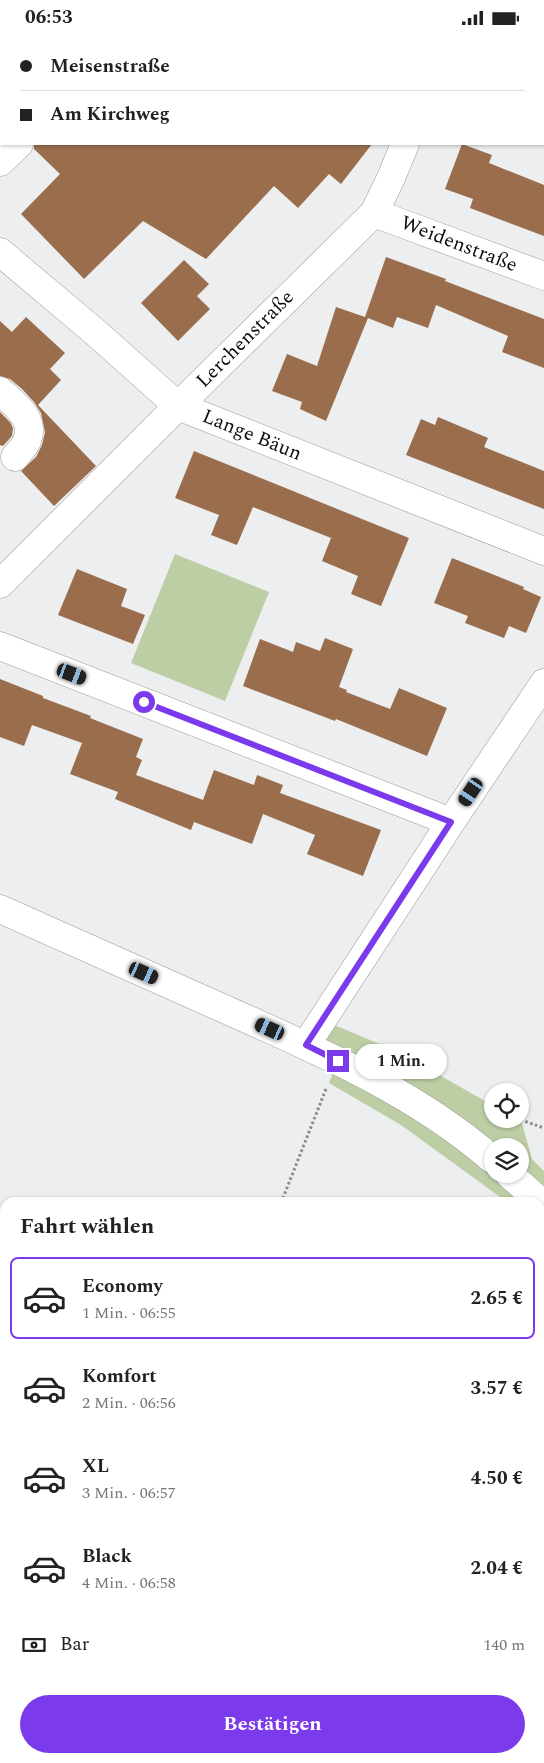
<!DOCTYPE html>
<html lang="de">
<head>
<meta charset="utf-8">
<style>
	:root { --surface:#fff; --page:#f2f2f2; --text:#222; --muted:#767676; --line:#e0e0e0; --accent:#7c3aed }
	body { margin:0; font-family:Spectral,serif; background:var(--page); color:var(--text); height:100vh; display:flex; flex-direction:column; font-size:19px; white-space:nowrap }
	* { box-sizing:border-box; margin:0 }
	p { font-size:16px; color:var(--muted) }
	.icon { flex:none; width:28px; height:28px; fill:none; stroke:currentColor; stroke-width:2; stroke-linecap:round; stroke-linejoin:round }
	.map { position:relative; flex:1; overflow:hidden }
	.sheet { position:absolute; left:0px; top:1162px; width:545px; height:566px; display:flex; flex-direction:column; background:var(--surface); border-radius:15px 15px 0 0; box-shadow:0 1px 4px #0004 }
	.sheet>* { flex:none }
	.top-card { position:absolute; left:0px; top:0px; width:545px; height:110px; box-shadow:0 1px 4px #0004; display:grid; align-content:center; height:110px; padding:0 20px; background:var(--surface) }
	.controls { position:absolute; left:484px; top:1048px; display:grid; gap:10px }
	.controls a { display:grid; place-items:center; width:45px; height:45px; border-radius:50%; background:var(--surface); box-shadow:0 1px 4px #0004; font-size:25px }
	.end { position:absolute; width:22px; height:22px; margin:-11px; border:6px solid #7c3aed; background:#fff; box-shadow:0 0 0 2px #fff }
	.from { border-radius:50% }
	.bubble { position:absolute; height:35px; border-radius:18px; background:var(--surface); box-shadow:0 1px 4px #0004; font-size:16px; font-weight:700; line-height:35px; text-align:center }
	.car { position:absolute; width:15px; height:30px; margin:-15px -8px; border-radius:6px; box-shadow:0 0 4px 1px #0007; background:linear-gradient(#222 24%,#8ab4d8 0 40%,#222 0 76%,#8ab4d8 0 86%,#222 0) }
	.top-card b { display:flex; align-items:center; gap:18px; height:48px; font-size:19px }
	.top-card b+b { border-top:1px solid var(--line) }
	.top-card i { width:12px; height:12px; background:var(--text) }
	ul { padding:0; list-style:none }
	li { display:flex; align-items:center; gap:15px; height:82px; margin:0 10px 8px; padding:0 10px; border:2px solid transparent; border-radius:8px }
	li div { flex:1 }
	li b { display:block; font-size:19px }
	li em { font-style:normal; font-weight:700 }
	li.current { border-color:var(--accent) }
	li>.icon { width:45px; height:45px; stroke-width:1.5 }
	h2 { padding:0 20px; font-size:22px; line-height:60px }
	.pay { display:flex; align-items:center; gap:12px; height:55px; padding:0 20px; font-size:19px }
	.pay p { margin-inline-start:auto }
	.action { display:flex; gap:10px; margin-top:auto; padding:10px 20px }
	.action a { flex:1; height:58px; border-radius:30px; background:var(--accent); color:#fff; font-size:20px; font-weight:700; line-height:58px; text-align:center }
	.status { display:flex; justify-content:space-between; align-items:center; height:35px; padding:0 25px; background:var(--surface); direction:ltr }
	.status svg { height:14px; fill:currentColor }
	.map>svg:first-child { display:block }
	.green { fill:#bdcea5; fill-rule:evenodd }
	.building { fill:#9a6e4d }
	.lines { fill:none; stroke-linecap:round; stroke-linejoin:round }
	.street-casing { stroke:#98999a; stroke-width:29 }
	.secondary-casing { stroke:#98999a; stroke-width:29 }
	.path { stroke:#8a8b8c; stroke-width:3; stroke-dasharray:2.5 2.5; stroke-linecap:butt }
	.street { stroke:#fff; stroke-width:28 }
	.secondary { stroke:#fff; stroke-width:28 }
	.route { stroke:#7c3aed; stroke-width:6 }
	.labels { text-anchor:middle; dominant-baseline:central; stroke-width:5; stroke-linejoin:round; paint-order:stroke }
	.street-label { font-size:20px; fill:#0d0d0e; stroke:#fff }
</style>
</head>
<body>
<div class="status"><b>06:53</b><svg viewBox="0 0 49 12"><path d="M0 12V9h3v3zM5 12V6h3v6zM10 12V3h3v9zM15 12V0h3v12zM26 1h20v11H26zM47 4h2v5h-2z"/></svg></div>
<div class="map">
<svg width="544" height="1728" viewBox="0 0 544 1728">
	<rect width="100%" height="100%" fill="#eceeef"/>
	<path class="green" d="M175 519 269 557 225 666 131 628Z
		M322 985 399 1017 492 1070V1084H518L521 1085 532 1124 544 1136V1203L540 1199V1168L507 1167 401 1090 329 1048 338 1026 306 1010ZM492 1111H520V1139H492Z"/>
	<path class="building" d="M34 109H372L341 149 329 139 298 173 274 151 206 224 143 186 84 244 21 179 60 139 34 114Z
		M462 109 492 120 489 128 544 150V201L470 173 473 164 445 154Z
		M386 222 446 244 445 246 544 284V333L502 317 508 301 436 270 428 293 397 282 393 293 368 283 326 386 300 374 302 367 272 356 287 319 317 331 336 272 365 282Z
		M184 225 209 249 197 261 210 274 178 306 141 268Z
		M26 282 65 318 50 334 61 345 38 370 96 431 54 471 21 436 36 422 42 410 45 397 41 378 34 367 22 354 10 344 0 341V286L12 297Z
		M0 377 10 387 13 393 12 401 3 411 0 410Z
		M438 382 488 403 484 412 544 436V474L406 420 421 384 435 390Z
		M194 416 409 503 381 571 351 559 358 541 322 526 331 503 253 472 237 510 211 500 219 480 175 463Z
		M452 523 524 552 523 554 541 562 526 598 509 591 504 603 465 588 468 581 434 568Z
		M77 534 127 554 121 571 145 580 133 609 58 580Z
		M325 603 353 614 339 652 347 655 346 657 390 674 399 653 447 673 427 721 336 684 335 686 243 651 260 604 293 617 296 607 320 616Z
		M0 644 43 661V663L91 681 90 683 143 704 136 722 142 725 136 740 203 765 214 735 254 750 257 740 283 750 280 758 381 795 363 841 307 819 315 800 263 779 252 809 194 787 191 795 115 764 118 757 70 739 82 708 32 690 24 711 0 702Z"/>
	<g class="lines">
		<g class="street-casing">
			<path id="street" d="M109 1 110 0
				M451 1V0
				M0 127 19 109
				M374 178 544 241
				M0 217 95 297 178 371 544 516
				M0 356C14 369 36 383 27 406 25 411 19 417 15 422
				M0 549 178 371 374 178 391 143 405 109
				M0 611 451 787
				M306 1010 451 787 544 648"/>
		</g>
		<g class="secondary-casing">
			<path id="secondary" d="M0 874C76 908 153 942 229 976 321 1017 416 1058 492 1124
				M509 1139 544 1170"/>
		</g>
		<path class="path" d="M544 95V96
			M496 1089 521 1085 544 1093
			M281 1168 326 1054
			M0 1269 5 1271
			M540 1468 544 1470"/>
		<use href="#street" class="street"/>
		<use href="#secondary" class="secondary"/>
	</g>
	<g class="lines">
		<path class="route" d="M144 667 451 787 306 1010 338 1026"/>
	</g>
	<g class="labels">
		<g class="street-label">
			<text transform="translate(459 209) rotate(21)">Weidenstraße</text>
			<text transform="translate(245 304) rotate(-45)">Lerchenstraße</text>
			<text transform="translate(252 400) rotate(22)">Lange Bäun</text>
		</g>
	</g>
</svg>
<div class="controls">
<a><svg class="icon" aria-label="locate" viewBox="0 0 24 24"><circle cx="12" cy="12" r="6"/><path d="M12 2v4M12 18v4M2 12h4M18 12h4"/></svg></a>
<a><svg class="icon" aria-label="layers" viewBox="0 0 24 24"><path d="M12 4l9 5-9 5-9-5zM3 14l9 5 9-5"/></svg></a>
</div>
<i class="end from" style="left:144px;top:667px"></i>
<i class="end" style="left:338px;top:1026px"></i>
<div class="bubble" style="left:355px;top:1009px;width:92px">1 Min.</div>
<i class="car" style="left:72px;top:639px;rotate:111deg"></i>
<i class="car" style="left:471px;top:757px;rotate:214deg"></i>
<i class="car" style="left:144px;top:938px;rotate:114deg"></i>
<i class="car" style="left:270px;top:994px;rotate:294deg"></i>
<div class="top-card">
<b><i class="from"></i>Meisenstraße</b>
<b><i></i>Am Kirchweg</b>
</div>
<section class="sheet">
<h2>Fahrt wählen</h2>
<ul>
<li class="current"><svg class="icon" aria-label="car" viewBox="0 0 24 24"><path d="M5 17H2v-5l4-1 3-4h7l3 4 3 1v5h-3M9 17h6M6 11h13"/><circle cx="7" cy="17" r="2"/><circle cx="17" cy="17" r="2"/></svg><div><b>Economy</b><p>1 Min. · 06:55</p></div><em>2.65 €</em></li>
<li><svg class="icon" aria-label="car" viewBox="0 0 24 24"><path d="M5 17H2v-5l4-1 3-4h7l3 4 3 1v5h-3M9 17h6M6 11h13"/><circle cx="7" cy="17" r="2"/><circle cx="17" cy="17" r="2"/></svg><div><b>Komfort</b><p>2 Min. · 06:56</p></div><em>3.57 €</em></li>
<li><svg class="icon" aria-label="car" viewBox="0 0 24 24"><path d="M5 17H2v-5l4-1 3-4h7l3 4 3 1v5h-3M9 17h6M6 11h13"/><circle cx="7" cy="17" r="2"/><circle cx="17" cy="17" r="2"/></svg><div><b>XL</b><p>3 Min. · 06:57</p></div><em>4.50 €</em></li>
<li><svg class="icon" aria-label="car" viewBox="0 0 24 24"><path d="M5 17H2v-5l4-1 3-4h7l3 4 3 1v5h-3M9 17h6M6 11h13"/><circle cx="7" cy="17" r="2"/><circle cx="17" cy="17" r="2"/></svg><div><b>Black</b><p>4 Min. · 06:58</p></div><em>2.04 €</em></li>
</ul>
<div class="pay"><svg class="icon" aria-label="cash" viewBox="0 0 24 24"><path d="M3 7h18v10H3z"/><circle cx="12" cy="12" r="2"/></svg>Bar<p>140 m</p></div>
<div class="action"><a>Bestätigen</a></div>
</section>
</div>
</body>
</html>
